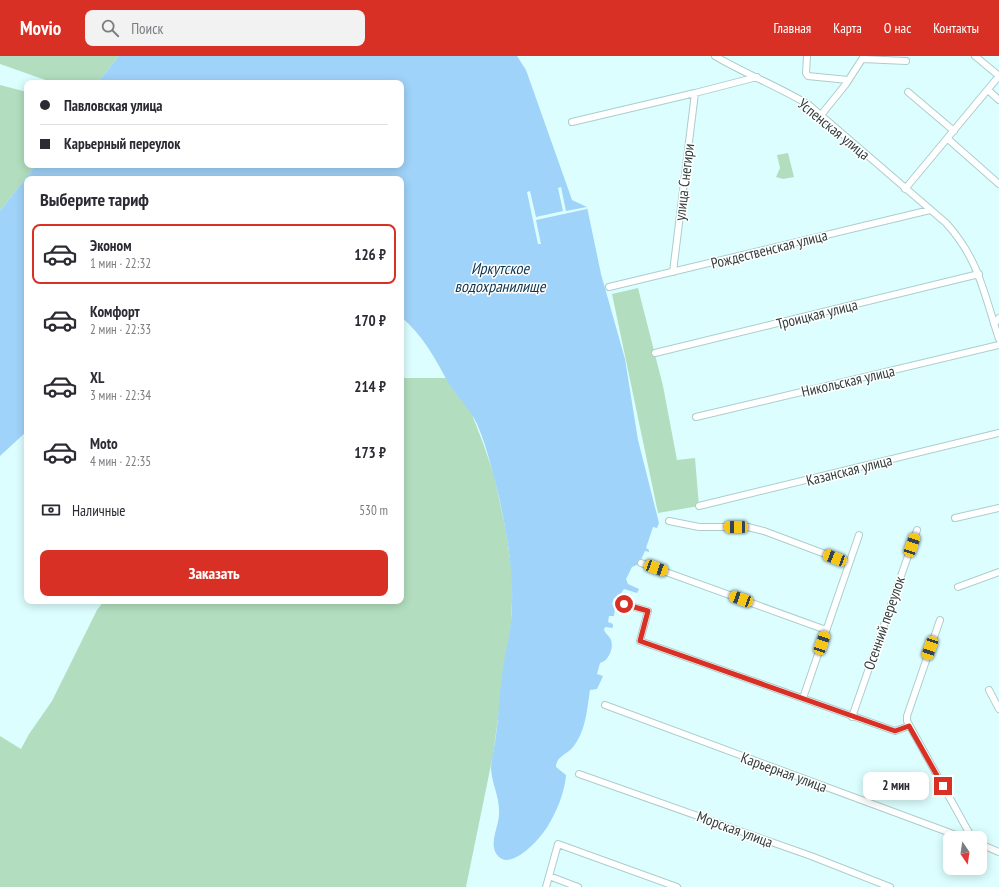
<!DOCTYPE html>
<html lang="ru">
<head>
<meta charset="utf-8">
<style>
	:root { --surface:#fff; --page:#f2f2f3; --text:#2b2b33; --muted:#7c7c81; --line:#e1e1e2; --accent:#d93025 }
	body { margin:0; font-family:"PT Sans Narrow",sans-serif; background:var(--page); color:var(--text); height:100vh; display:flex; flex-direction:column; font-size:15px; white-space:nowrap }
	* { box-sizing:border-box; margin:0 }
	p { font-size:13px; color:var(--muted) }
	.icon { flex:none; width:22px; height:22px; fill:none; stroke:currentColor; stroke-width:2; stroke-linecap:round; stroke-linejoin:round }
	.map { position:relative; flex:1; overflow:hidden }
	.panel { position:absolute; left:24px; top:120px; width:380px; height:428px; display:flex; flex-direction:column; background:var(--surface); border-radius:8px; box-shadow:0 2px 10px #0003 }
	.panel>* { flex:none }
	.guide { position:absolute; left:24px; top:24px; width:380px; height:88px; border-radius:8px; box-shadow:0 2px 10px #0003; display:grid; align-content:center; height:88px; padding:0 16px; background:var(--surface) }
	.needle { width:26px; rotate:167deg }
	.controls { position:absolute; left:943px; top:775px; display:grid; gap:8px }
	.controls a { display:grid; place-items:center; width:44px; height:44px; border-radius:8px; background:var(--surface); box-shadow:0 2px 10px #0003; font-size:20px }
	.end { position:absolute; width:18px; height:18px; margin:-9px; border:5px solid #d93025; background:#fff; box-shadow:0 0 0 2px #fff }
	.from { border-radius:50% }
	.bubble { position:absolute; height:28px; border-radius:8px; background:var(--surface); box-shadow:0 2px 10px #0003; font-size:13px; font-weight:700; line-height:28px; text-align:center }
	.car { position:absolute; width:12px; height:24px; margin:-12px -6px; border-radius:5px; box-shadow:0 0 3px 1px #0007; background:linear-gradient(#f5c518 24%,#345 0 40%,#f5c518 0 76%,#345 0 86%,#f5c518 0) }
	.guide b { display:flex; align-items:center; gap:14px; height:38px; font-size:15px }
	.guide b+b { border-top:1px solid var(--line) }
	.guide i { width:10px; height:10px; background:var(--text) }
	ul { padding:0; list-style:none }
	li { display:flex; align-items:center; gap:12px; height:60px; margin:0 8px 6px; padding:0 8px; border:2px solid transparent; border-radius:8px }
	li div { flex:1 }
	li b { display:block; font-size:15px }
	li em { font-style:normal; font-weight:700 }
	li.active { border-color:var(--accent) }
	li>.icon { width:36px; height:36px; stroke-width:1.5 }
	h2 { padding:0 16px; font-size:18px; line-height:48px }
	.pay { display:flex; align-items:center; gap:10px; height:44px; padding:0 16px; font-size:15px }
	.pay p { margin-inline-start:auto }
	.primary-button { display:flex; gap:8px; margin-top:auto; padding:8px 16px }
	.primary-button a { flex:1; height:46px; border-radius:8px; background:var(--accent); color:#fff; font-size:16px; font-weight:700; line-height:46px; text-align:center }
	header { display:flex; align-items:center; gap:24px; box-sizing:border-box; height:56px; padding:0 20px; background:var(--accent); color:#fff }
	header strong { font-size:19px }
	nav { display:flex; gap:22px; margin-inline-start:auto; font-size:14px }
	.search { width:280px; height:36px; background:var(--page); display:flex; align-items:center; gap:10px; box-sizing:border-box; padding:0 14px; border-radius:8px; color:var(--muted); font-size:15px }
	.map>svg:first-child { display:block }
	.green { fill:#b2debf }
	.water { fill:#a0d3f9 }
	.pier { fill:#dcfefe }
	.lines { fill:none; stroke-linecap:round; stroke-linejoin:round }
	.minor-casing { stroke:#adcdcd; stroke-width:8 }
	.minor { stroke:#fff; stroke-width:6 }
	.route { stroke:#d93025; stroke-width:5 }
	.labels { text-anchor:middle; dominant-baseline:central; stroke-width:3; stroke-linejoin:round; paint-order:stroke }
	.street-label { font-size:15px; fill:#313e3e; stroke:#fff }
	.water-label { font-size:16px; font-style:italic; fill:#0e364f; stroke:#fff }
</style>
</head>
<body>
<header>
<strong>Movio</strong>
<div class="search"><svg class="icon" aria-label="search" viewBox="0 0 24 24"><circle cx="10" cy="10" r="6"/><path d="M15 15l6 6"/></svg>Поиск</div>
<nav><a>Главная</a><a>Карта</a><a>О нас</a><a>Контакты</a></nav>
</header>
<div class="map">
<svg width="999" height="831" viewBox="0 0 999 831">
	<rect width="100%" height="100%" fill="#dcfefe"/>
	<path class="green" d="M0 0H119L97 27H54L0 8Z
		M0 29 27 36V109H36L0 155Z
		M788 97 794 121 783 123 776 121 780 112 777 99Z
		M638 232 663 330 677 404 695 402 699 450 658 457 612 238Z
		M401 322H446L452 332 471 356 483 387 494 419 506 475 513 524 511 567 493 699 466 831H0V680L21 693 29 678 52 645 97 554 104 545H401Z"/>
	<path class="water" d="M119 0H517L526 14 571 141 572 144 587 151 601 218 625 303 638 384 659 467 657 472 653 471 646 492 649 494V496L645 495 639 508 632 511 626 523 628 528 639 533 637 537 624 533 617 543 614 542 612 548 615 552 614 560H609L608 566 613 568V571L612 572 605 571 604 574C605 577 608 579 610 582 615 590 609 605 600 607L597 618 603 620 597 633 590 634C587 653 586 675 573 691 567 699 556 700 556 711L566 719C565 735 557 755 549 768 543 780 513 814 499 801 487 790 499 771 499 758 500 742 492 728 491 713 491 703 495 690 496 679 499 660 499 640 502 620 504 602 509 584 511 565 515 522 508 483 499 441 493 417 487 391 477 368 470 353 458 342 449 328 436 304 423 279 401 261V123H27V375L0 400V155L36 109H401V27H97Z"/>
	<path class="pier" d="M561 131 566 155 587 151V153L536 164 541 188H538L527 136 530 135 536 161 563 155 558 132Z"/>
	<g class="lines">
		<g class="minor-casing">
			<path id="minor" d="M715 0C745 18 778 30 809 49L946 167C979 203 984 238 999 283
				M807 0 806 17 808 20 848 24
				M975 0 999 20
				M863 3 906 5
				M988 34 999 44
				M908 36 954 75
				M821 59 846 28 864 0
				M572 66 695 37
				M948 83 999 128
				M905 133 999 20
				M673 216 695 37 757 21
				M609 231 930 154
				M994 268 999 262
				M655 297 979 218
				M696 361 999 289
				M699 450 999 377
				M955 462 999 452
				M669 465 699 471H748L764 475 849 507
				M641 507 826 574
				M958 531 999 516
				M624 548 648 555 640 585 895 675 909 670
				M940 564 907 660V665L972 782
				M989 634 999 653
				M803 642 859 479
				M605 649 964 782
				M852 661 917 474
				M579 718 811 800 890 831
				M980 788 999 796
				M549 820 578 831
				M546 831 558 788 677 831"/>
		</g>
		<use href="#minor" class="minor"/>
	</g>
	<g class="lines">
		<path class="route" d="M624 548 648 555 640 585 895 675 909 670 943 730"/>
	</g>
	<g class="labels">
		<g class="street-label">
			<text transform="translate(834 73) rotate(39)">Успенская улица</text>
			<text transform="translate(684 126) rotate(-83)">улица Снегири</text>
			<text transform="translate(769 193) rotate(-14)">Рождественская улица</text>
			<text transform="translate(817 258) rotate(-14)">Троицкая улица</text>
			<text transform="translate(848 325) rotate(-13)">Никольская улица</text>
			<text transform="translate(849 414) rotate(-14)">Казанская улица</text>
			<text transform="translate(884 567) rotate(-71)">Осенний переулок</text>
			<text transform="translate(784 716) rotate(20)">Карьерная улица</text>
			<text transform="translate(735 773) rotate(20)">Морская улица</text>
		</g>
		<g class="water-label">
			<text x="500" y="212">Иркутское<tspan x="500" dy="18">водохранилище</tspan></text>
		</g>
	</g>
</svg>
<div class="controls">
<a><svg class="needle" viewBox="-14 -14 28 28"><path d="M0-13l5 13h-10z" fill="#e53935"/><path d="M0 13l5-13h-10z" fill="#7c7c81"/></svg></a>
</div>
<i class="end from" style="left:624px;top:548px"></i>
<i class="end" style="left:943px;top:730px"></i>
<div class="bubble" style="left:863px;top:716px;width:66px">2 мин</div>
<i class="car" style="left:736px;top:471px;rotate:271deg"></i>
<i class="car" style="left:912px;top:489px;rotate:19deg"></i>
<i class="car" style="left:835px;top:502px;rotate:291deg"></i>
<i class="car" style="left:656px;top:512px;rotate:110deg"></i>
<i class="car" style="left:741px;top:543px;rotate:290deg"></i>
<i class="car" style="left:822px;top:587px;rotate:19deg"></i>
<i class="car" style="left:930px;top:592px;rotate:199deg"></i>
<div class="guide">
<b><i class="from"></i>Павловская улица</b>
<b><i></i>Карьерный переулок</b>
</div>
<section class="panel">
<h2>Выберите тариф</h2>
<ul>
<li class="active"><svg class="icon" aria-label="car" viewBox="0 0 24 24"><path d="M5 17H2v-5l4-1 3-4h7l3 4 3 1v5h-3M9 17h6M6 11h13"/><circle cx="7" cy="17" r="2"/><circle cx="17" cy="17" r="2"/></svg><div><b>Эконом</b><p>1 мин · 22:32</p></div><em>126 ₽</em></li>
<li><svg class="icon" aria-label="car" viewBox="0 0 24 24"><path d="M5 17H2v-5l4-1 3-4h7l3 4 3 1v5h-3M9 17h6M6 11h13"/><circle cx="7" cy="17" r="2"/><circle cx="17" cy="17" r="2"/></svg><div><b>Комфорт</b><p>2 мин · 22:33</p></div><em>170 ₽</em></li>
<li><svg class="icon" aria-label="car" viewBox="0 0 24 24"><path d="M5 17H2v-5l4-1 3-4h7l3 4 3 1v5h-3M9 17h6M6 11h13"/><circle cx="7" cy="17" r="2"/><circle cx="17" cy="17" r="2"/></svg><div><b>XL</b><p>3 мин · 22:34</p></div><em>214 ₽</em></li>
<li><svg class="icon" aria-label="car" viewBox="0 0 24 24"><path d="M5 17H2v-5l4-1 3-4h7l3 4 3 1v5h-3M9 17h6M6 11h13"/><circle cx="7" cy="17" r="2"/><circle cx="17" cy="17" r="2"/></svg><div><b>Moto</b><p>4 мин · 22:35</p></div><em>173 ₽</em></li>
</ul>
<div class="pay"><svg class="icon" aria-label="cash" viewBox="0 0 24 24"><path d="M3 7h18v10H3z"/><circle cx="12" cy="12" r="2"/></svg>Наличные<p>530 m</p></div>
<div class="primary-button"><a>Заказать</a></div>
</section>
</div>
</body>
</html>
